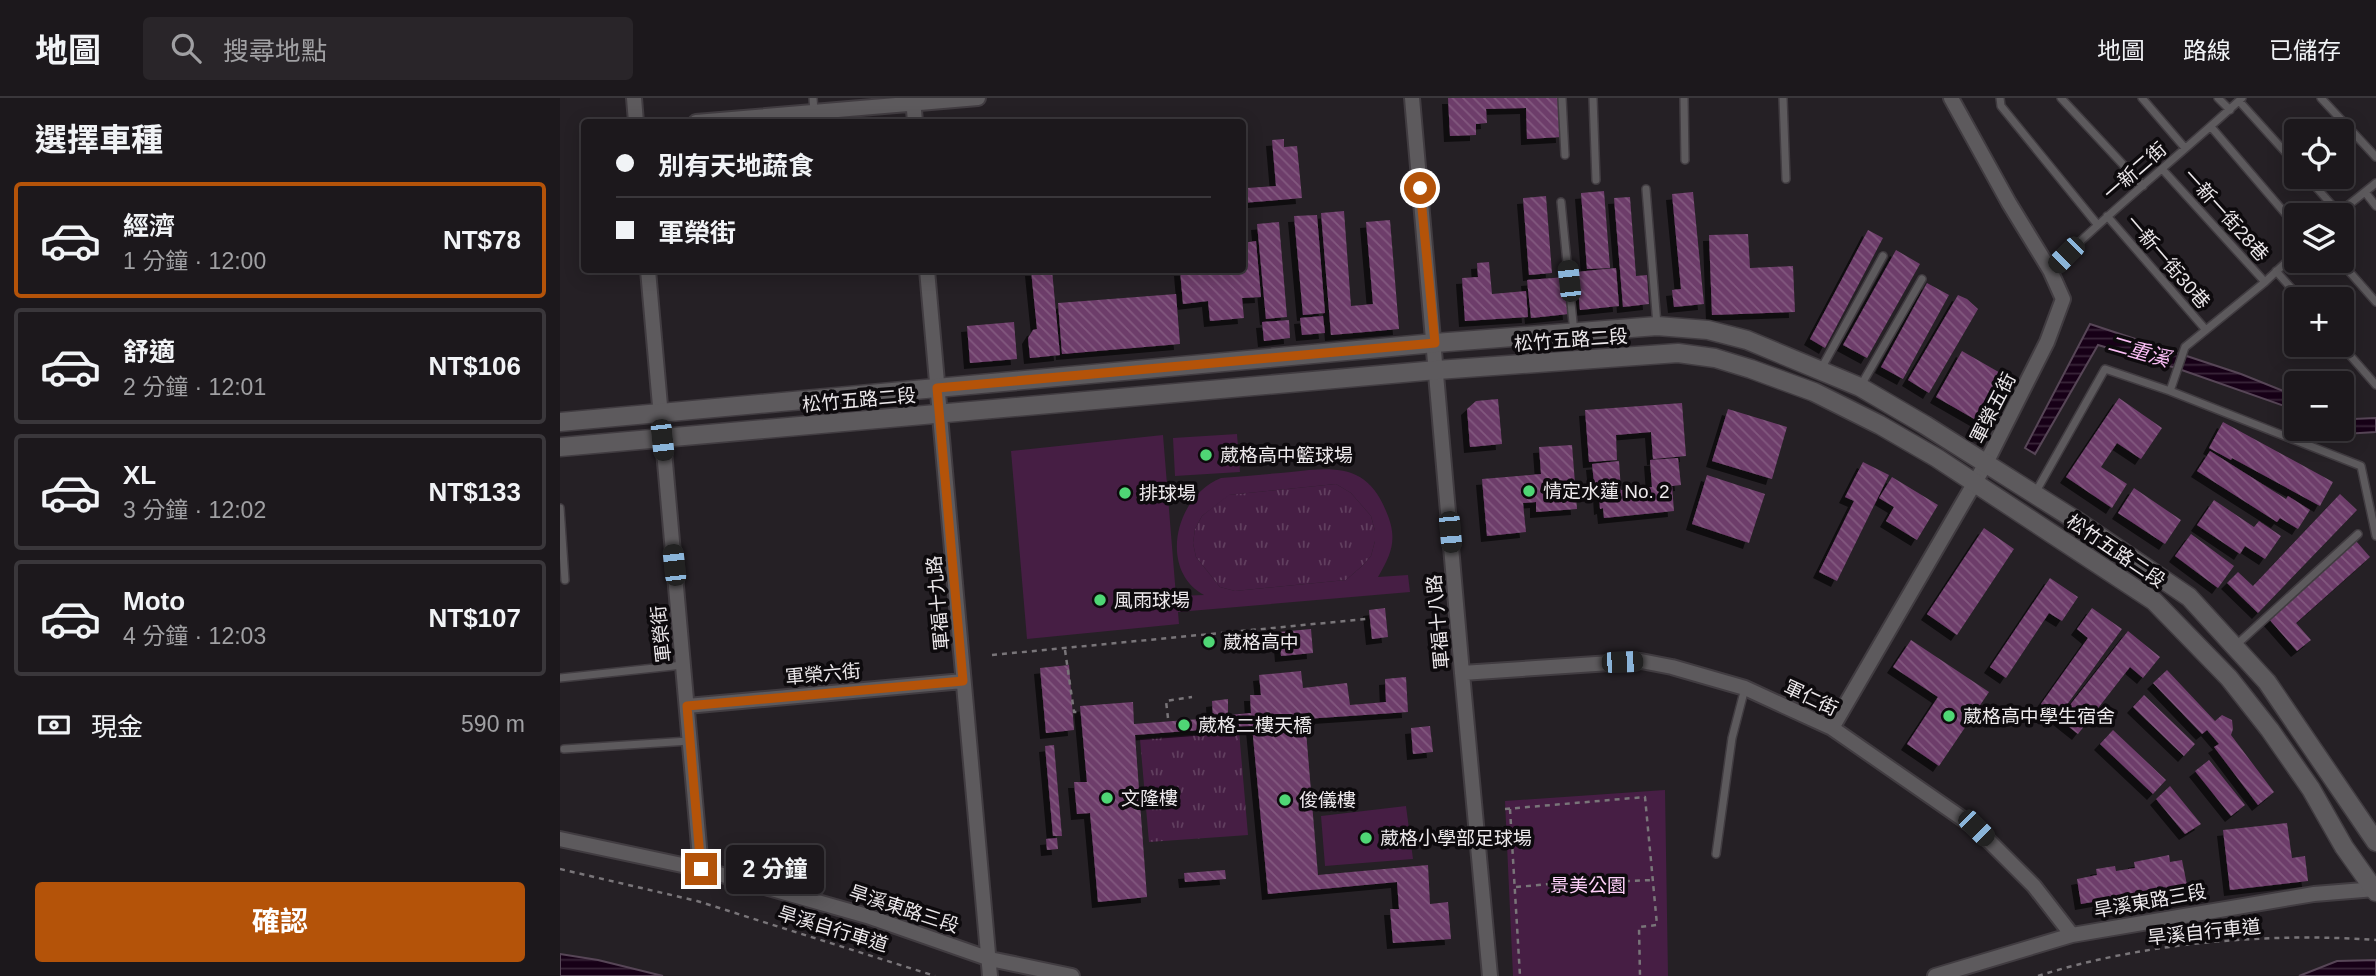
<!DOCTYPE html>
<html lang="zh-TW">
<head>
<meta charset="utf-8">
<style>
	:root { --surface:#1c181c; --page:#292529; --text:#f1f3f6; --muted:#a0a0a3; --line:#3a373b; --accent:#b45309 }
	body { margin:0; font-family:Helvetica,"Noto Sans TC",sans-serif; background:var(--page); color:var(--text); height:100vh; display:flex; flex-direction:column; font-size:26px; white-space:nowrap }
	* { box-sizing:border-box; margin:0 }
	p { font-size:23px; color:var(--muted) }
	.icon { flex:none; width:38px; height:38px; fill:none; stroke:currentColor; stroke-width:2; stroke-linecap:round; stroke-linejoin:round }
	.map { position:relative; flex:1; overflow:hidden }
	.side { display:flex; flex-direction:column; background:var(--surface); width:560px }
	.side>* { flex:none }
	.hud { position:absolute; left:21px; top:21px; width:665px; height:154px; border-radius:7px; box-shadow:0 4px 18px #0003,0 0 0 2px var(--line); display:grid; align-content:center; height:154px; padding:0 35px; background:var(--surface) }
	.buttons { position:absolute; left:1724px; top:21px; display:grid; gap:14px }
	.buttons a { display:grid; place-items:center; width:70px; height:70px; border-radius:7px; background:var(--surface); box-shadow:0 4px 18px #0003,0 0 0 2px var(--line); font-size:35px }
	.end { position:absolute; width:32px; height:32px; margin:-16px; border:9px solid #b45309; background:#fff; box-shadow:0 0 0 4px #fff }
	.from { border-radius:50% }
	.bubble { position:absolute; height:49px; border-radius:7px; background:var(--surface); box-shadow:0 4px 18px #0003,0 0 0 2px var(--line); font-size:23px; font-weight:700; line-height:49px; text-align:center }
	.car { position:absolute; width:21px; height:42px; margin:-21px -10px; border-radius:9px; box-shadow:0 0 5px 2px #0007; background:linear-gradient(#222 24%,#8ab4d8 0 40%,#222 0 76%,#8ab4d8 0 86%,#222 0) }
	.hud b { display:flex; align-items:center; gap:24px; height:66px; font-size:26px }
	.hud b+b { border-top:2px solid var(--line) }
	.hud i { width:18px; height:18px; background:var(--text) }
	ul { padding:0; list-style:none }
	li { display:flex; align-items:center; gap:21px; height:116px; margin:0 14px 10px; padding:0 21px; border:4px solid var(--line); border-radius:7px }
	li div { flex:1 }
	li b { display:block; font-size:26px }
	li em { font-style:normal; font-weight:700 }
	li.current { border-color:var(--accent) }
	li>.icon { width:63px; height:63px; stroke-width:1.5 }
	h2 { padding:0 35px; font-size:32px; line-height:84px }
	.pay { display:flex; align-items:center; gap:18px; height:77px; padding:0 35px; font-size:26px }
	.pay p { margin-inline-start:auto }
	.action { display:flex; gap:14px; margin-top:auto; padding:14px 35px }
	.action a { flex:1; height:80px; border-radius:7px; background:var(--accent); color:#fff; font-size:28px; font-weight:700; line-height:80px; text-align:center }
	header { display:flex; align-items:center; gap:42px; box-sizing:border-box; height:98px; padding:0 35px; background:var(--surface); border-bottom:2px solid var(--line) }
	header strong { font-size:33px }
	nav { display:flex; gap:38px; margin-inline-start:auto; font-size:24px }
	.search { width:490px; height:63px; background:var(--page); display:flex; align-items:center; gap:18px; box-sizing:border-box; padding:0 24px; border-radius:7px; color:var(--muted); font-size:26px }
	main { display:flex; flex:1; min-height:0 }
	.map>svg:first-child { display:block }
	.grass { fill:url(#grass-tufts) }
	.park { fill:#461e44; fill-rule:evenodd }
	.water { fill:url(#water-rules); stroke:#574657; stroke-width:2 }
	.building { fill:url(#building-back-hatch); filter:url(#shadow) }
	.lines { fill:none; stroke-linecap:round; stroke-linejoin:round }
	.service-casing { stroke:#413c41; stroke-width:10 }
	.minor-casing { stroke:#413c41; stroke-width:18 }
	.tertiary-casing { stroke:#413c41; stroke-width:21 }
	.path { stroke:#797579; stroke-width:2.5; stroke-dasharray:5 5; stroke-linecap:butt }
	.service { stroke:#5d5a5d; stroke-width:7 }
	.minor { stroke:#5d5a5d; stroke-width:14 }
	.tertiary { stroke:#5d5a5d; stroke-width:18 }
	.route { stroke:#b45309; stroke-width:9 }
	.poi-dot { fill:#4fd675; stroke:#0d0a0d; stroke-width:2.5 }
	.labels { text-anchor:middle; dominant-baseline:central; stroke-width:7; stroke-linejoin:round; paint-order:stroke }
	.street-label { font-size:19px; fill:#ece8eb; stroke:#0d0a0d }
	.poi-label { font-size:19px; fill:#ece8eb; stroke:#0d0a0d; text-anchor:start }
	.park-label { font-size:19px; fill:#ffd1fa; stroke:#0d0a0d }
	.water-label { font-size:21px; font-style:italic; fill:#f8bcf3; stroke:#0d0a0d }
</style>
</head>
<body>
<header>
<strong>地圖</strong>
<div class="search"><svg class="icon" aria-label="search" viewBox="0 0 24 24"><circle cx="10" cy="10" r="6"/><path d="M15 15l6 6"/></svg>搜尋地點</div>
<nav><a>地圖</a><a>路線</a><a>已儲存</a></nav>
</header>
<main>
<section class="side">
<h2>選擇車種</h2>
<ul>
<li class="current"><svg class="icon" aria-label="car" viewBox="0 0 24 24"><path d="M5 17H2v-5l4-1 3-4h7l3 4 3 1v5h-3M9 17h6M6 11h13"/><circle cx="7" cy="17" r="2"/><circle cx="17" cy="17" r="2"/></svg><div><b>經濟</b><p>1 分鐘 · 12:00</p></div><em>NT$78</em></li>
<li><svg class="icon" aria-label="car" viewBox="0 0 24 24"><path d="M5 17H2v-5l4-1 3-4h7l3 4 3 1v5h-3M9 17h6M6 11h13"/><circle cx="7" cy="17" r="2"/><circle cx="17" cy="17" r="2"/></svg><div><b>舒適</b><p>2 分鐘 · 12:01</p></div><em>NT$106</em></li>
<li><svg class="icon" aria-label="car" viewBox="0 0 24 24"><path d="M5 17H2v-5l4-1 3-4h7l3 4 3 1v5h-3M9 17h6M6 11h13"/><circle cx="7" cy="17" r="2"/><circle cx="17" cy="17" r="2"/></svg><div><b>XL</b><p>3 分鐘 · 12:02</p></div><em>NT$133</em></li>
<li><svg class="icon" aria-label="car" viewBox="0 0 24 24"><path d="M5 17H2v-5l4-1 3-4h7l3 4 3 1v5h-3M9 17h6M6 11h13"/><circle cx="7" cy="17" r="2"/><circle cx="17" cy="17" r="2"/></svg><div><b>Moto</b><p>4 分鐘 · 12:03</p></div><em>NT$107</em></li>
</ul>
<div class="pay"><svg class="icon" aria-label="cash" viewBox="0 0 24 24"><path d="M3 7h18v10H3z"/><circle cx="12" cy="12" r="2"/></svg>現金<p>590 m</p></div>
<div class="action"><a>確認</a></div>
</section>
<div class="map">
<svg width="1816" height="878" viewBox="0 0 1816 878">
	<defs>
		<pattern id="grass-tufts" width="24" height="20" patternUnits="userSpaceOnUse" patternTransform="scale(1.75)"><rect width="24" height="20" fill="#461e44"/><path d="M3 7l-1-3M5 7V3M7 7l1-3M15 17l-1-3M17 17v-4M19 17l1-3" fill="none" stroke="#613f5f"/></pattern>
		<pattern id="water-rules" width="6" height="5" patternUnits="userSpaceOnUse" patternTransform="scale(1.75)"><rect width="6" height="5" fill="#170017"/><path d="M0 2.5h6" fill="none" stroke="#392539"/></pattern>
		<pattern id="building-back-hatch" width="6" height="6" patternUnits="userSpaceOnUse" patternTransform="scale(1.75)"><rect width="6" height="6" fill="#6d3d6a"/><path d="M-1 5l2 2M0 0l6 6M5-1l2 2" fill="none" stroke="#82597f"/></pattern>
		<filter id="shadow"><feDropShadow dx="-6" dy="6" stdDeviation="0" flood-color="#0009"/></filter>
	</defs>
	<rect width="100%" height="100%" fill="#252025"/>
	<path class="grass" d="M776 386 791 395 811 418 815 433V443L811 458 802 468 786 482 675 493 660 489 636 459 633 445 635 431 642 418 668 397Z
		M679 633 688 737 589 744 580 641Z"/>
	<path class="park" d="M677 336 680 374 615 378 613 340Z
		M603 337 616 498 644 497C598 472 615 398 661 380 685 378 708 376 731 374 775 369 807 366 826 413 838 440 832 455 818 479L848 477 850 494 618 514 619 526 467 541 451 353ZM776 386 791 395 811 418 815 433V443L811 458 802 468 786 482 675 493 660 489 636 459 633 445 635 431 642 418 669 397Z
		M1105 692 1108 878H953L945 703Z
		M846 708 853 761 765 768 761 718Z"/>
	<path class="water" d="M1530 226 1681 276 1736 298V312L1616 270 1538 247 1475 356 1465 350Z
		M1782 316 1793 321 1816 320V334L1784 336 1774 331H1782Z
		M0 856 38 862 103 878H0Z
		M1816 862V878H1739L1777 863Z"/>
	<path class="building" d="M888 0H1000L1002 39 967 41 966 10 926 11 927 25 916 26V37L890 38Z
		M724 41V49L737 48 742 100 682 105V55L685 58 687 90 716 88 712 42Z
		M1044 93 1050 170 1027 171 1021 95Z
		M1133 94 1144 206 1114 209 1112 192 1121 191 1112 96Z
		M986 98 992 175 969 177 963 100Z
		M1070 99 1076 178 1087 177 1089 206 1063 209 1054 100Z
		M784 113 791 208 813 206 806 124 830 122 839 231 771 237 761 115Z
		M757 117 765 215 743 217 734 118Z
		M719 124 727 219 706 221 697 126Z
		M1308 132 1323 140 1265 250 1250 241Z
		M1188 136 1190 170 1233 168 1235 214 1152 217 1149 137Z
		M696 143 701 199 682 200 684 220 650 223 648 203 623 206 620 172H682V145Z
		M1336 152 1360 166 1307 260 1283 247Z
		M929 164 932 196 966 193 968 219 905 223 902 180 918 179 917 165Z
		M1056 170 1059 208 1020 212 1016 174Z
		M471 172H492L500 257 470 260 468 240 473 232 477 231Z
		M1006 179 1009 216 971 220 967 182Z
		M1367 185 1389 197 1343 281 1321 269Z
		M616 196 620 246 502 256 498 205Z
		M1398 197 1407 201 1418 211 1369 295 1348 282Z
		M763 218 765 235 742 237 740 220Z
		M729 222 730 240 704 243 702 224Z
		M454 224 457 261 410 265 407 228Z
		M1402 253 1449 280 1423 326 1376 299Z
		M1559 300 1602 330 1581 361 1557 345 1541 369 1567 386 1552 410 1506 379Z
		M938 301 942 346 910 349 907 311 916 303Z
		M1122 305 1126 358 1093 361 1091 334 1056 337 1057 362 1029 364 1025 312Z
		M1168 311 1227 329 1212 381 1152 363Z
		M1663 324 1773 384 1760 408 1672 360 1671 362 1649 350Z
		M1012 347 1017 411 976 414V404L963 405 966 434 927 438 922 381 981 376 979 349Z
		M1650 353 1726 401 1728 398 1750 412 1738 431 1720 420 1717 424 1637 373Z
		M1118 360 1121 387 1112 388 1114 413 1044 420 1043 410 1040 411 1039 394H1035L1032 366 1059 363 1061 392 1092 389 1090 362Z
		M1303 364 1329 377 1277 483 1259 474 1294 403 1285 399Z
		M1147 377 1205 396 1189 445 1132 426Z
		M1332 379 1378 407 1357 442 1326 423 1334 409 1319 400Z
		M1574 390 1621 422 1605 446 1558 415Z
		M1780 396 1797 412 1698 515 1667 485 1678 474 1693 488Z
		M1654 402 1694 429 1699 423 1721 438 1705 461 1685 448 1680 456 1637 427Z
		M1424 430 1454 451 1397 537 1367 516Z
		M1631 436 1674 468 1658 490 1615 458Z
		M1796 443 1810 459 1736 525 1751 542 1737 553 1709 521Z
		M1490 480 1518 499 1502 523 1489 515 1446 580 1430 569Z
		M825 510 828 539 812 541 809 512Z
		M1532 510 1562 531 1498 619 1481 606 1528 540 1517 531Z
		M751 531 753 555 721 558 719 534Z
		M1568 533 1600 559 1583 580 1570 569 1518 636 1499 621Z
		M1351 542 1429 594 1379 668 1347 646 1378 599 1333 569Z
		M509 567 514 632 486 635 480 570Z
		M1607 572 1655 623 1662 617 1672 622 1673 631 1671 637 1714 694 1698 707 1654 649 1659 646 1647 632 1642 636 1593 585Z
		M741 573 743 590 787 585 790 607 826 604 825 581 846 579 848 614 745 621 758 777 868 767 870 806 888 804 891 841 833 845 830 811H839L837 784 708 796 692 628 575 637 587 799 538 804 530 715 517 716 514 684H527L520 608 573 604 574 626 653 620 652 603 668 601V617L691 615 690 597H701L699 577Z
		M1584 597 1635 646 1624 658 1573 609Z
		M870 628 873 654 853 656 851 630Z
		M1553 632 1606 682 1593 696 1540 646Z
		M494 647 502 738H493L485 648Z
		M1649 662 1685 707 1671 718 1635 673Z
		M1610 688 1641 726 1625 736 1596 701Z
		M1727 725 1732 760 1745 758 1748 783 1670 792 1663 732Z
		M497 740 498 751 487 752 486 741Z
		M1609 757 1610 764 1622 762 1627 787 1521 806 1517 781 1537 777 1536 771 1555 768 1556 773 1575 770 1574 764Z
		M665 772 666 781 625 784 624 775Z"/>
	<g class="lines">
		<g class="service-casing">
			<path id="service" d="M253 0 254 14
				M1002 0 1005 57
				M1033 0 1036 82
				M1124 0 1125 62
				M1223 0 1226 81
				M1440 0 1441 8 1537 126
				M1501 0 1583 88
				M1582 0 1625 50
				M1658 0 1670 12
				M1761 0 1816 59
				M1679 3 1736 66
				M1652 30 1736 128
				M1603 72 1705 184
				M1747 79 1779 115
				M1086 91 1097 227
				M1805 94 1816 108
				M1001 104 1014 235
				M1776 117 1816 85
				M1547 118 1646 232
				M1780 163 1816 204
				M1490 172C1552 111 1619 58 1682 0
				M1716 173 1741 201
				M1781 247 1816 287
				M1261 271 1323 158
				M1300 289 1362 181
				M1610 293 1625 249 1705 184 1736 155
				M1474 397 1545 271 1610 293 1801 368 1816 438
				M0 410 5 482
				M1674 549 1798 436
				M0 580 123 567
				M4 651 129 643
				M1156 756 1172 640 1185 590"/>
		</g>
		<g class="minor-casing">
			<path id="minor" d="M74 0 76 24
				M353 0 355 24
				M852 0 902 575 930 878
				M136 24 418 0
				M88 172 141 771
				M367 172 430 878
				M902 575 1081 563 1112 569 1185 590 1272 630 1416 730 1474 788 1512 837
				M127 608 403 583
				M1272 630 1425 367 1487 244 1503 201 1490 172 1449 105 1391 0
				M0 741 141 771 307 818 430 861 512 878
				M1375 878 1512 837 1754 796 1816 791"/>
		</g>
		<g class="tertiary-casing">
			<path id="tertiary" d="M0 324 875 245 1097 228 1148 232 1187 242 1300 289 1365 327 1517 423 1629 499 1707 584 1816 744
				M0 349 877 272 1118 255 1155 260 1191 271 1254 294 1320 327 1377 360 1594 503 1669 580 1710 632 1751 691 1784 749 1816 794"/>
		</g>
		<path class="path" d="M505 552 514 614H521
			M432 557 806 521
			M608 620 606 603 632 599
			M945 711 1085 699 1097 827 1079 829 1080 878
			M950 711 960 878
			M0 771 137 803 375 878
			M1005 786 1093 782
			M956 789 990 786
			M1478 878C1581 845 1709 834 1816 842"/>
		<use href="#service" class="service"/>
		<use href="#minor" class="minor"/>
		<use href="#tertiary" class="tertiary"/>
	</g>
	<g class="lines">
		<path class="route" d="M141 771 127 608 403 583 377 290 875 245 860 90"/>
	</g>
	<g class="poi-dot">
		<circle cx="646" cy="357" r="7"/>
		<circle cx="969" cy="393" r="7"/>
		<circle cx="565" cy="395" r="7"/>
		<circle cx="540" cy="502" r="7"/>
		<circle cx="649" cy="544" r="7"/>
		<circle cx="1389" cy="618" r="7"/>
		<circle cx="624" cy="627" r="7"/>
		<circle cx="547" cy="700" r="7"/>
		<circle cx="725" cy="702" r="7"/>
		<circle cx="806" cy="740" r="7"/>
	</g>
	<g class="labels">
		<g class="street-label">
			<text transform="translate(1575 73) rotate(-41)">一新二街</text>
			<text transform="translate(1666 117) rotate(48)">一新一街28巷</text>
			<text transform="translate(1608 164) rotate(49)">一新一街30巷</text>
			<text transform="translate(1011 242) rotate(-4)">松竹五路二段</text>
			<text transform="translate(299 302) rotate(-5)">松竹五路二段</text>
			<text transform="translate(1433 310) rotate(-63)">軍榮五街</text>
			<text transform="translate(1556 453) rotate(34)">松竹五路二段</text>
			<text transform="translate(378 505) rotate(-95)">軍福十九路</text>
			<text transform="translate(878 524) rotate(-95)">軍福十八路</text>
			<text transform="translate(101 536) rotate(-96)">軍榮街</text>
			<text transform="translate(263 576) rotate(-5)">軍榮六街</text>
			<text transform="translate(1251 600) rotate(25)">軍仁街</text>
			<text transform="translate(1590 803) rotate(-10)">旱溪東路三段</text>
			<text transform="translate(344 811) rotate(18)">旱溪東路三段</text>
			<text transform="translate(273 831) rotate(17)">旱溪自行車道</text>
			<text transform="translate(1644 834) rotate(-6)">旱溪自行車道</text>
		</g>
		<g class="poi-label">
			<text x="660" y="357">葳格高中籃球場</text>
			<text x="983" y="393">情定水蓮 No. 2</text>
			<text x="579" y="395">排球場</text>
			<text x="554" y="502">風雨球場</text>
			<text x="663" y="544">葳格高中</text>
			<text x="1403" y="618">葳格高中學生宿舍</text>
			<text x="638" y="627">葳格二樓天橋</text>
			<text x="561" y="700">文隆樓</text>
			<text x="739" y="702">俊儀樓</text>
			<text x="820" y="740">葳格小學部足球場</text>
		</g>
		<g class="park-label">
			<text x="1028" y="787">景美公園</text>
		</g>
		<g class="water-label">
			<text transform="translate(1579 253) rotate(16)">二重溪</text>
		</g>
	</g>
</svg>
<div class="buttons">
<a><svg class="icon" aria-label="locate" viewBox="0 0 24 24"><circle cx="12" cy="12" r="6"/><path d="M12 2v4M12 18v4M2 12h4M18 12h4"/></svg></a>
<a><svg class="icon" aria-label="layers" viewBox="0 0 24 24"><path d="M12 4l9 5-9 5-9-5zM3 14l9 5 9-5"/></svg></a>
<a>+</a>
<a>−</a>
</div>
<i class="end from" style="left:860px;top:90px"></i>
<i class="end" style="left:141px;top:771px"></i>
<div class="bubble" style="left:166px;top:747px;width:98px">2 分鐘</div>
<i class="car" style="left:1506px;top:157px;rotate:225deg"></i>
<i class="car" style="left:1009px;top:183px;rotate:354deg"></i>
<i class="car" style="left:102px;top:342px;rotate:174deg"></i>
<i class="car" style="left:890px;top:434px;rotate:175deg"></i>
<i class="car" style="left:114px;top:467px;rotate:354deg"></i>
<i class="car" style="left:1062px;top:564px;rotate:88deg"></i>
<i class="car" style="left:1416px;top:730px;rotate:135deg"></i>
<div class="hud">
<b><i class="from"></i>別有天地蔬食</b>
<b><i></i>軍榮街</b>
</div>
</div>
</main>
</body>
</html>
